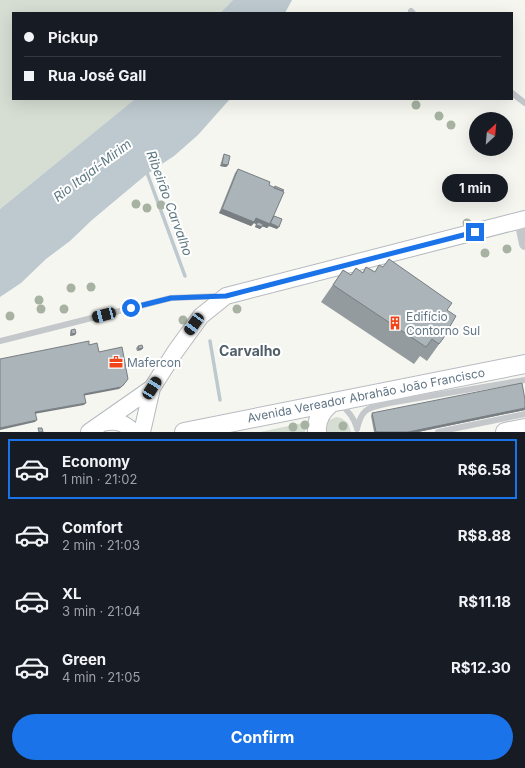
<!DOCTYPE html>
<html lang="en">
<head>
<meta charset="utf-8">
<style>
	:root { --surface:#171b24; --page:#242831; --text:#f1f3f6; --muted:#9ea1a6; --line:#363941; --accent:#1a73e8 }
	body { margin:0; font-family:Inter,sans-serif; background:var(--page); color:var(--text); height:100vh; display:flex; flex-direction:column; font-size:15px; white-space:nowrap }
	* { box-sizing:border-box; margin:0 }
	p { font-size:13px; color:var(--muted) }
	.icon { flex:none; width:22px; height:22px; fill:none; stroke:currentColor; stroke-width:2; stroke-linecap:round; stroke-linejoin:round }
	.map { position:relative; height:432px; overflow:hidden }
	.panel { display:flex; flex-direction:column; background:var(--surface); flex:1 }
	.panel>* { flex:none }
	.hud { position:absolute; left:12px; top:12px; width:501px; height:88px; border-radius:0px; box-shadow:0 4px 16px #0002; display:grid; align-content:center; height:88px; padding:0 12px; background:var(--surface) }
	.needle { width:26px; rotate:26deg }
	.buttons { position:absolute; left:469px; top:112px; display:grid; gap:8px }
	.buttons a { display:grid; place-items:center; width:44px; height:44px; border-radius:50%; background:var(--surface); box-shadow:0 4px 16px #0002; font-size:20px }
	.end { position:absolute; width:18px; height:18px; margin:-9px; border:5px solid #1a73e8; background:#fff; box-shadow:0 0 0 2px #fff }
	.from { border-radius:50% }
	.bubble { position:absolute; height:28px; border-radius:14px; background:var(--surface); box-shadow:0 4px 16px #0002; font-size:13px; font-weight:700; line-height:28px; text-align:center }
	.car { position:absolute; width:12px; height:24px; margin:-12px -6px; border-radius:5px; box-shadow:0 0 3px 1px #0007; background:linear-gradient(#222 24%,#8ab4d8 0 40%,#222 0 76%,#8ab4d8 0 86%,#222 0) }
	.hud b { display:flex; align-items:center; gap:14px; height:38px; font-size:15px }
	.hud b+b { border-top:1px solid var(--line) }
	.hud i { width:10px; height:10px; background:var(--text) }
	ul { padding:7px 0 0; list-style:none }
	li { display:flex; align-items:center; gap:12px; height:60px; margin:0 8px 6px; padding:0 4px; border:2px solid transparent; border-radius:0px }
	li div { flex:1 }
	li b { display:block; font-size:15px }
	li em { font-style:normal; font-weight:700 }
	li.selected { border-color:var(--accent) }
	li>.icon { width:36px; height:36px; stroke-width:1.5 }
	.cta { display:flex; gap:8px; margin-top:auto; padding:8px 12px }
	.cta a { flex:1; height:46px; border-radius:24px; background:var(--accent); color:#fff; font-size:16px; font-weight:700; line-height:46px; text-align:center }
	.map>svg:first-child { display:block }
	.green { fill:#d6ddd2 }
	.water { fill:#bdc9ce }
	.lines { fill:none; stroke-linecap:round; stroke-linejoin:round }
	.stream { stroke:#bdc9ce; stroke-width:3.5 }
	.secondary-casing { stroke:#b4babe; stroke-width:18 }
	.primary-casing { stroke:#b7bbbf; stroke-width:20 }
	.lane { stroke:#c4c8cb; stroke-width:6 }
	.street { stroke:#c4c8cb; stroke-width:12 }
	.secondary { stroke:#fff; stroke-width:16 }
	.primary { stroke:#fff; stroke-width:18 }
	.tree { fill:#a7b2a2 }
	.wall { fill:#939b9f }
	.shaded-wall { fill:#787e82 }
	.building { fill:#abb4b9; stroke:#787e82 }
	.route { stroke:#1a73e8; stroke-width:5 }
	.labels { text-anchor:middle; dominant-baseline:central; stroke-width:4; stroke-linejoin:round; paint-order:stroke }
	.poi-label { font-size:12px; fill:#627685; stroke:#fff; text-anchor:start }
	.street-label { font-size:12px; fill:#627685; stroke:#fff }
	.water-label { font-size:13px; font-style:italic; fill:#5e7982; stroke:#fff }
	.quarter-label { font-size:14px; font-weight:bold; fill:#515f69; stroke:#fff }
</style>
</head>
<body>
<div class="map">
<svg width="525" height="432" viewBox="0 0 525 432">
	<rect width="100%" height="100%" fill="#f6f6f1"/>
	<path class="green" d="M0 0H233L220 13H13V99H135L0 209Z
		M336 417 341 418 348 423 351 432H324L327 421Z
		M307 422 305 432H260Z"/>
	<path class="water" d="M233 0H292L285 13H220Z
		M135 99H230L198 135 174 156 147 174 92 220 70 241 46 259 21 283 0 297V209Z"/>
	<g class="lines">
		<path class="stream" d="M146 170 185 276
			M210 341 220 400"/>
		<g class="secondary-casing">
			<path id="secondary" d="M102 423C117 420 123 422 134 432
				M89 432 152 388
				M142 432 152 388 175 352 201 316 226 296 525 219"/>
		</g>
		<g class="primary-casing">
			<path id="primary" d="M184 432 525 364
				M317 432C316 419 322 411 331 403
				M505 432 525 428"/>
		</g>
		<path class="lane" d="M411 11 413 13
			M512 93 525 103
			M0 341 171 298 221 296
			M340 404C349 411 354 418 357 428
			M357 429C362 407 369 408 389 403L525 380
			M438 432 525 414"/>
		<path class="street" d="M520 220 525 244"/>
		<use href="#secondary" class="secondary"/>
		<use href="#primary" class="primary"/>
	</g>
	<g class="tree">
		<circle cx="416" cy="105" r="4.5"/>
		<circle cx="439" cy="116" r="4.5"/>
		<circle cx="451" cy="125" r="4.5"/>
		<circle cx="136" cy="204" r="4.5"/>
		<circle cx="161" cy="205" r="4.5"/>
		<circle cx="147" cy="208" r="4.5"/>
		<circle cx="467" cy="223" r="4.5"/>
		<circle cx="507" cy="249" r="4.5"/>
		<circle cx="485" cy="253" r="4.5"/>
		<circle cx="91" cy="287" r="4.5"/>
		<circle cx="71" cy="288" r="4.5"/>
		<circle cx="39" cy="300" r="4.5"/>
		<circle cx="41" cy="309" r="4.5"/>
		<circle cx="64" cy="309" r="4.5"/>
		<circle cx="237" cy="309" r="4.5"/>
		<circle cx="10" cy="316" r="4.5"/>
		<circle cx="183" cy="320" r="4.5"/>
		<circle cx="305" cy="425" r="4.5"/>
		<circle cx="343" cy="426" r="4.5"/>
		<circle cx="293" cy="427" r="4.5"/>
	</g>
	<path class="wall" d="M224 154 228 165 226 167 220 166 223 156Z
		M238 169 269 185 274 216 277 229 269 226 267 228 262 226 260 229 255 227 256 224 254 223 251 226 219 213 235 173Z
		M366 267 375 272 447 310 449 328 450 329 427 361 420 356 414 364 321 302 343 270 351 275 356 268 362 273Z
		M71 330 76 333 75 335 70 336V333Z
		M138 346 143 348 141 350 137 351 136 348Z
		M525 410 418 432H374L371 416 372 413Z"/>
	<path class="shaded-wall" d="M222 164 228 165 226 167 220 166Z
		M222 209 256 218 279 227 277 229 269 226 267 228 257 224 258 222 256 224 254 223 251 226 219 213Z
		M256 225 262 227 260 229 255 227Z
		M76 333 75 335 70 336 72 334Z
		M143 348 141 350 137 351 139 349Z
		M125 383 124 385 119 389 82 396 84 394Z
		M86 403 84 405 34 414 35 412Z
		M525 408V410L418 432H408Z
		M37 420 35 422 0 430V428Z"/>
	<path class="building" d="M224 154 230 156 228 165 222 164Z
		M238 169 270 182 269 185 284 192 270 224 256 218 254 222 222 209Z
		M275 186 284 190 283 191 274 188Z
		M274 216 282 219 279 227 270 223Z
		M258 222 263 224 262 227 256 225Z
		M389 259 452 303 447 310 456 316 449 328 450 329 439 344 432 339 426 347 333 285 343 270 351 275 356 268 363 273 366 267 375 272 379 265 383 267Z
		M75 329 76 333 72 334 71 330Z
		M89 341V345L97 343 99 352 122 347 128 379 125 383 121 387 84 394 86 403 35 412 37 420 0 428V359Z
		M142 345 143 348 139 349 138 346Z
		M522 383 525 400V408L408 432H376L372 413Z
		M38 428H42L43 432H39Z"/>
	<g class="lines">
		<path class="route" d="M131 308 171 298 226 296 475 232"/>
	</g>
	<defs>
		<g id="building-bare" transform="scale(1.08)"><path d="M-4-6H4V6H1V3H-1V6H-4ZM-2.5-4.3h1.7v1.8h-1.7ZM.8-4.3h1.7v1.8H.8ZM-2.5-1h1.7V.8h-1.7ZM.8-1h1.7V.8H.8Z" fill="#ef4518" stroke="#fff" stroke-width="2.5" paint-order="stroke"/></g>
		<g id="office-bare" transform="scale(1.08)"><path d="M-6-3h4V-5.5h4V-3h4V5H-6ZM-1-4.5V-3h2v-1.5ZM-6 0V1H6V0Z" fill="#ef4518" stroke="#fff" stroke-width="2.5" paint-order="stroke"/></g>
	</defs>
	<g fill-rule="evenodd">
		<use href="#building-bare" x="395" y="323"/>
		<use href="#office-bare" x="116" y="362"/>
	</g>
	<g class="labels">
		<g class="poi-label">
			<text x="406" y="316">Edifício<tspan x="406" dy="14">Contorno Sul</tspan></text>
			<text x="127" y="362">Mafercon</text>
		</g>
		<g class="street-label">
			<text transform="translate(366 395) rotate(-11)">Avenida Vereador Abrahão João Francisco</text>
		</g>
		<g class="water-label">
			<text transform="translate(92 170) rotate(-37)">Rio Itajaí-Mirim</text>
			<text transform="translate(170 203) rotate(70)">Ribeirão Carvalho</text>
		</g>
		<g class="quarter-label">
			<text x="250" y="350">Carvalho</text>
		</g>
	</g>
</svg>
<div class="buttons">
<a><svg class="needle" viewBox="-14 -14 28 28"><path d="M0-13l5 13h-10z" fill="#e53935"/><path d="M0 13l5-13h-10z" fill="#9ea1a6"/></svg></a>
</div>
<i class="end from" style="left:131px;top:308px"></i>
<i class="end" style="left:475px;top:232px"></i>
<div class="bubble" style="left:442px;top:174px;width:66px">1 min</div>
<i class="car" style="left:104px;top:315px;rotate:255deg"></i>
<i class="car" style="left:194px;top:324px;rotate:216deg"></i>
<i class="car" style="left:152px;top:388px;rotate:32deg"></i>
<div class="hud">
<b><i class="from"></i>Pickup</b>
<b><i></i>Rua José Gall</b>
</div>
</div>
<section class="panel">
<ul>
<li class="selected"><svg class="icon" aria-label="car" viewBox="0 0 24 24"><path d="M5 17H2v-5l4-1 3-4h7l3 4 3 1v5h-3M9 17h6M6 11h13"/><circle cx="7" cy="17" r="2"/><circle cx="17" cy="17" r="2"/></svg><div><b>Economy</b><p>1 min · 21:02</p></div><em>R$6.58</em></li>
<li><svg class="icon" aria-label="car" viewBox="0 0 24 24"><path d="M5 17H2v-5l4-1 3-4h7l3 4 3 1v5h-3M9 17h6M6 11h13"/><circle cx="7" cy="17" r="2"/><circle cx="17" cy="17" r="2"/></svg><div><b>Comfort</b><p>2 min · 21:03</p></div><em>R$8.88</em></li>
<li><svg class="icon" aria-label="car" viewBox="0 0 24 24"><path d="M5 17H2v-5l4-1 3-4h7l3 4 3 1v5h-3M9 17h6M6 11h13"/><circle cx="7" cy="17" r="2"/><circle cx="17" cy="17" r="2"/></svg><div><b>XL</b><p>3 min · 21:04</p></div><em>R$11.18</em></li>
<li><svg class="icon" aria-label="car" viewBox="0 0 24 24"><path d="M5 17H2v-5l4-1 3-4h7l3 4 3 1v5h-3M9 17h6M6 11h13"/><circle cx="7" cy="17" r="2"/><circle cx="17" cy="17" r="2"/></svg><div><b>Green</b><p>4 min · 21:05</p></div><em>R$12.30</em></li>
</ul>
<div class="cta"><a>Confirm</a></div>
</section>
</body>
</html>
